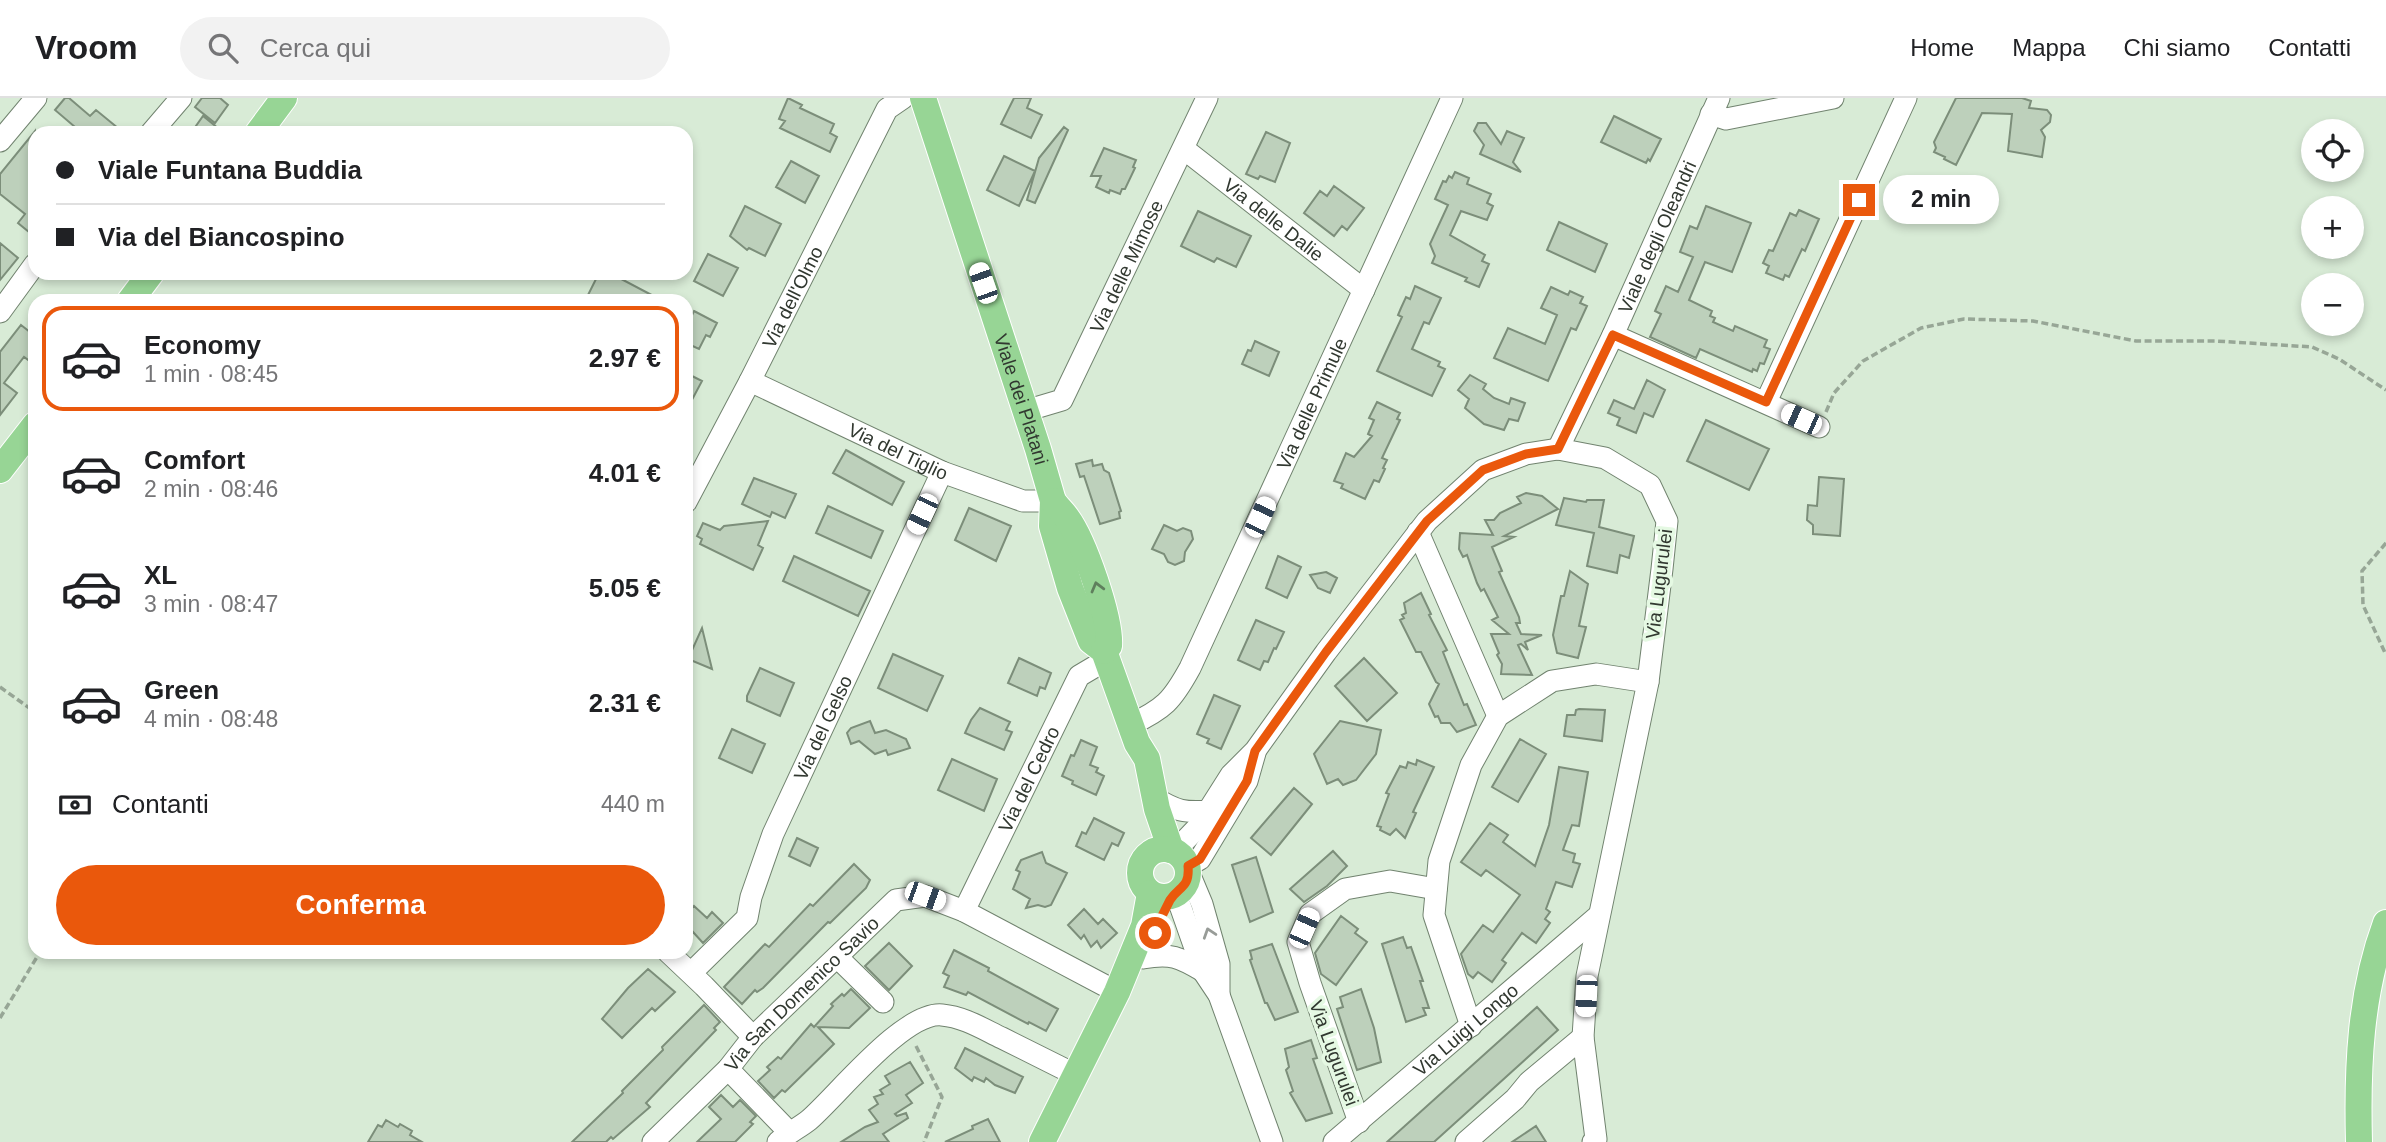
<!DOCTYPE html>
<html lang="it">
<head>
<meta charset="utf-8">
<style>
	:root { --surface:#fff; --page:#f2f2f2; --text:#202124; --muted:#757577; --line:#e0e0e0; --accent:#ea580c }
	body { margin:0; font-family:Arial,sans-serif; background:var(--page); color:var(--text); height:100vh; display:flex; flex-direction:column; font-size:26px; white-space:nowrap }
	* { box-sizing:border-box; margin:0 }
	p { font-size:23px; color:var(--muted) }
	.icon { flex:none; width:38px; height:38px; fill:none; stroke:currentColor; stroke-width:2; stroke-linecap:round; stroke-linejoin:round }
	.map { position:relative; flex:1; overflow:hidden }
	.panel { position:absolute; left:28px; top:196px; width:665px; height:665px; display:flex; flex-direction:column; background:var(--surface); border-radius:21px; box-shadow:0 4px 10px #0003 }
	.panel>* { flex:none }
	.guide { position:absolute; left:28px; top:28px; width:665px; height:154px; border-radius:21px; box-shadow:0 4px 10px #0003; display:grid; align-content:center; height:154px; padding:0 28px; background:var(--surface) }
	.tools { position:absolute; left:2301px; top:21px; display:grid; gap:14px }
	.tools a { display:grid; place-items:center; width:63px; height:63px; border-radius:50%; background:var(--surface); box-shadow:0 4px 10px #0003; font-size:35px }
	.end { position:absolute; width:32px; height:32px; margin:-16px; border:9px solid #ea580c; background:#fff; box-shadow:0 0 0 4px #fff }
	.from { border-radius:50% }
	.bubble { position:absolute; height:49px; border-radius:24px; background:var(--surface); box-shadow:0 4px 10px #0003; font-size:23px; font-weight:600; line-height:49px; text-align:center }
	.car { position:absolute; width:21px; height:42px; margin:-21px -10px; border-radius:9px; box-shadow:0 0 5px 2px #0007; background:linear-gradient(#fff 24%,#345 0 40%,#fff 0 76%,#345 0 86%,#fff 0) }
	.guide b { display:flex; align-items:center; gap:24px; height:66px; font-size:26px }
	.guide b+b { border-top:2px solid var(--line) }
	.guide i { width:18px; height:18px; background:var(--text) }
	ul { padding:12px 0 0; list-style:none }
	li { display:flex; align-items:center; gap:21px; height:105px; margin:0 14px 10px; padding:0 14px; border:4px solid transparent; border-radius:21px }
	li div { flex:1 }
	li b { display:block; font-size:26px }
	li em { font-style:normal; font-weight:600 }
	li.selected { border-color:var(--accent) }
	li>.icon { width:63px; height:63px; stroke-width:1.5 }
	.pay { display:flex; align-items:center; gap:18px; height:77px; padding:0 28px; font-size:26px }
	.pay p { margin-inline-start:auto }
	.button { display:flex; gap:14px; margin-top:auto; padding:14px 28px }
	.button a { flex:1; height:80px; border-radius:42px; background:var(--accent); color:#fff; font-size:28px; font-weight:600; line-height:80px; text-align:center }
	header { display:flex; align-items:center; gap:42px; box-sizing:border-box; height:98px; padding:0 35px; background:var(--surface); border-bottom:2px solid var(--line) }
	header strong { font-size:33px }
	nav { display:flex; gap:38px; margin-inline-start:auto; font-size:24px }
	.search { width:490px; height:63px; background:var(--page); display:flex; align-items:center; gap:18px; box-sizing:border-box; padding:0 24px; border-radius:38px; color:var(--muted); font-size:26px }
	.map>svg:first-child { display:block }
	.building { fill:#bdd0bb; stroke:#7c8e7a; stroke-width:2 }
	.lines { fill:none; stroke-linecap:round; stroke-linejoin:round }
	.minor-casing { stroke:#71836f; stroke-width:23 }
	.major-casing { stroke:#fff; stroke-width:28 }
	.path { stroke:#97a696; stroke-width:3.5; stroke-dasharray:7 3.5; stroke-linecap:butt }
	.minor { stroke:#fff; stroke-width:21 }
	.major { stroke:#97d595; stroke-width:26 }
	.oneway { stroke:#5f7f5d }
	.oneway2 { stroke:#989c98 }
	.route { stroke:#ea580c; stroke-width:9 }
	.labels { text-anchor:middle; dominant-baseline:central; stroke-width:7; stroke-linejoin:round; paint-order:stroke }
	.street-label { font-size:19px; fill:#313830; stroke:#e5f9e3 }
</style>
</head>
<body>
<header>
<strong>Vroom</strong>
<div class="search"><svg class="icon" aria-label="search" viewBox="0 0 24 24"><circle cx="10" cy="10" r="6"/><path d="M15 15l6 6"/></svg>Cerca qui</div>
<nav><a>Home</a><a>Mappa</a><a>Chi siamo</a><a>Contatti</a></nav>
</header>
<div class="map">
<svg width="2386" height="1044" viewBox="0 0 2386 1044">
	<rect width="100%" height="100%" fill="#d8ebd6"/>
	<path class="building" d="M65 0H69L90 18 96 12 124 35H82L55 12Z
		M202 0H220L228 7 215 25 195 9Z
		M788 0 802 7 800 10 834 26 830 35 837 39 830 54 780 30 785 23 779 21Z
		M1014 0H1031L1027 10 1042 17 1031 40 1001 26Z
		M1956 0H2022L2031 3 2029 10 2047 12 2051 17 2050 24 2041 32 2045 39 2042 59 2008 53 2012 16 1982 15 1956 67 1944 61 1945 59 1934 54 1936 50 1934 44Z
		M203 18 224 35H191Z
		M1614 18 1661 41 1650 63 1648 61 1646 65 1601 44Z
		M1478 25H1486L1501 46 1507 33 1524 40 1513 64 1521 74 1480 56 1484 47 1474 33Z
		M1064 29 1068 32 1035 105 1027 102 1039 60Z
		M35 33V139L18 125 25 116 0 96V76Z
		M1266 34 1290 45 1275 84 1260 78 1258 81 1246 76Z
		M1104 50 1136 62 1133 69 1135 70 1125 91H1122L1120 96 1110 92 1109 95 1096 89 1101 78H1091Z
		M1004 58 1035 73 1019 108 987 92Z
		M791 63 819 78 805 105 776 89Z
		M1455 74 1469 80 1467 86 1491 96 1487 105 1493 108 1487 122 1461 113 1450 137 1485 157 1482 163 1489 166 1479 189 1465 183 1467 180 1432 165 1435 158 1430 146 1448 107 1435 101 1443 83 1446 84 1449 78 1452 80Z
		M1334 88 1364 110 1347 132 1342 128 1334 138 1304 115 1320 93 1327 98Z
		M745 108 781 126 765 158 749 150 747 152 730 138Z
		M1706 108 1751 125 1732 174 1705 164 1689 202 1712 213 1710 218 1715 220 1713 224 1733 233 1735 228 1767 242 1764 249 1770 251 1764 266 1760 265 1757 273 1753 271 1752 274 1700 251 1696 260 1650 239 1661 216 1655 213 1666 188 1678 194 1693 159 1680 154 1690 128 1697 131Z
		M1799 112 1819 121 1805 153 1802 151 1789 179 1785 177 1783 182 1766 175 1769 168 1763 165 1769 152 1773 153 1790 115 1796 118Z
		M1198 113 1251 138 1236 169 1217 160 1214 164 1181 148Z
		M1559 124 1607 146 1595 174 1547 152Z
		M0 145 18 160 0 182Z
		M708 156 738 170 723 198 694 183Z
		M599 175H610L663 203H585Z
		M1415 188 1441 200 1429 226 1424 224 1412 251 1440 264 1438 268 1445 271 1432 298 1377 273 1402 219 1398 217 1401 210 1406 199 1410 201Z
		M1551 189 1568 197 1570 193 1583 199 1580 205 1587 208 1576 232 1571 230 1548 283 1494 260 1508 230 1545 246 1557 217 1541 210Z
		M694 213 717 225 710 239 706 237 699 251 686 245V230Z
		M21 227 35 238V267L24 259 4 285 17 295 0 317V254Z
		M1255 243 1279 254 1269 278 1242 266 1248 252 1251 253Z
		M686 275 702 283 686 313Z
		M1470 277 1486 286 1483 291 1494 300 1509 306 1511 300 1525 305 1518 323 1509 321 1504 332 1484 326 1465 310 1469 301 1458 292Z
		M1647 282 1665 292 1653 319 1644 315 1636 335 1617 327 1620 320 1608 315 1614 302 1634 311Z
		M1377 304 1400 315 1397 321 1400 322 1382 360 1387 362 1383 370 1385 371 1379 384 1374 382 1365 401 1341 390 1343 386 1334 383 1346 355 1354 359 1372 338 1368 336 1374 322 1369 320Z
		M1706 322 1769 351 1749 392 1687 363Z
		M846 352 904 384 892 407 833 375Z
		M1092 362 1093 368 1102 366 1104 372 1109 375 1121 413 1119 414 1120 420 1100 426 1084 378 1080 379 1076 366Z
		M1819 379 1844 381 1840 438 1813 436V427L1807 422 1808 407 1817 408Z
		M754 380 796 396 785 420 772 414 770 419 742 406Z
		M1526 395 1542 398 1558 411 1504 438 1514 439 1492 449 1502 473 1499 474 1519 519 1520 525H1516L1521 536 1542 537 1525 544 1528 552 1521 546 1518 547 1532 577 1501 576 1502 566 1497 557 1499 555 1491 536H1509L1492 522 1498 519 1484 491 1481 493 1477 485 1467 457 1463 459 1459 451 1460 435 1493 437 1485 422H1494L1500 415 1521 405 1517 399Z
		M1564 400 1586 404 1587 402H1604L1599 429 1634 438 1629 460 1620 457 1617 475 1587 468 1594 435 1556 427Z
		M828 408 883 433 871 460 816 435Z
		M969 410 1011 428 996 463 955 442Z
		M768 423 758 447 763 450 753 472 700 446 702 441 697 438 703 425 720 432 724 428Z
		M1164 427 1177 433 1183 430 1191 433 1193 441 1185 454 1184 463 1175 467 1168 464 1164 456 1152 451Z
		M794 458 870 493 858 518 783 483Z
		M1278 458 1301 469 1287 500 1266 490Z
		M1570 473 1588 486 1579 528 1586 529 1578 560 1557 555 1553 537 1561 498H1564Z
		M1326 474 1337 480 1330 495 1318 490 1310 477Z
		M1421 495 1431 516 1429 517 1447 552 1443 554 1464 607 1467 606 1476 627 1457 634 1450 625H1441L1438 618 1435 619 1429 606 1439 586 1436 584 1421 554H1416L1400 522 1404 520 1402 517 1406 515 1404 505Z
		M1256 522 1284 534 1276 551 1274 550 1268 564 1264 563 1260 572 1238 562Z
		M702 530 712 571 688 561Z
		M893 556 943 578 927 613 878 590Z
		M1019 560 1051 575 1045 591 1040 589 1037 598 1008 585Z
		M1364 560 1397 595 1367 623 1335 588Z
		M760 570 794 585 780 618 747 603V598Z
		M1214 597 1240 608 1221 651 1207 645 1209 641 1197 636Z
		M980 610 1010 624 1006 632 1012 634 1004 652 965 635 971 622Z
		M1579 611 1605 612 1602 643 1564 638 1567 617H1575L1576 612Z
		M870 623 875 635 886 632 906 641 910 650 888 657 886 652 875 656 859 643 851 646 847 635 851 630Z
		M1340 623 1381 632 1376 656 1356 682 1343 687 1338 681 1327 686 1314 656Z
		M732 631 765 646 752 675 719 660Z
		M1520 641 1546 656 1518 704 1492 689Z
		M1081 642 1097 649 1090 667 1098 670 1096 674 1104 678 1096 697 1072 686 1073 683 1062 678 1071 657 1074 658Z
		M952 661 997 681 984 713 938 692Z
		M1417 662 1434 669 1413 714 1416 715 1405 740 1396 731 1390 737 1380 732 1381 729 1377 728 1389 696 1386 695 1400 668 1406 670 1408 664 1416 667Z
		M1559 669 1588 674 1579 728 1572 727 1563 752 1575 756 1573 764 1580 766 1572 789 1556 784 1546 811 1550 814 1545 821 1550 825 1536 845 1522 835 1502 862 1506 865 1492 884 1478 874 1473 880 1468 876 1461 856 1483 827 1493 834 1520 797 1486 772 1481 778 1461 764 1490 725 1508 737 1503 744 1535 768 1549 727Z
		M1294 690 1312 706 1271 757 1251 740Z
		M1094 720 1124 735 1118 748 1112 745 1104 762 1076 748 1082 734 1086 736Z
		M797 740 818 750 810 768 789 758Z
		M1333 753 1347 768 1327 788 1304 804 1290 791Z
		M1042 754 1046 765 1067 775 1051 807 1045 809 1038 807 1026 810 1030 801 1013 791 1020 774 1016 772 1021 762Z
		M1256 759 1273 814 1250 824 1232 767Z
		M854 766 870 782 866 790 830 825 828 824 763 890 757 894 755 892 742 906 724 889 765 846 769 849 810 806 813 808Z
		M694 808 707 820 712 814 723 825 703 845 693 834 686 840V816Z
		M1084 811 1098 826 1103 821 1117 835 1101 850 1097 843 1091 849 1084 837 1081 841 1068 827Z
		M1341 818 1358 831 1355 835 1367 844 1336 887 1321 876 1315 855Z
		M1403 839 1407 850 1411 849 1423 883H1420L1429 910H1423L1426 917 1406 924 1382 846Z
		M889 845 912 868 889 892 865 868Z
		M1272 846 1298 914 1275 922 1267 905H1265L1250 862 1252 861 1250 853Z
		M954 852 989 870 988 873 1058 911 1046 933 1029 924 1028 926 968 894 966 897 944 889 949 878 943 875Z
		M648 871 675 894 655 913 652 910 622 940 602 921 628 890Z
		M851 891 870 910 849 930 818 929 834 946 785 994 782 992 774 1000 758 983 770 972 767 969 778 959 781 961 811 926 814 929 833 908 831 906 842 896 844 898Z
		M1361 891 1374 930 1381 964 1357 972 1337 911 1343 909 1340 899Z
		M704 907 720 924 714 930 716 932 646 1005 650 1009 613 1041 611 1039 606 1044H572L623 995 622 993 663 952 662 949Z
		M1537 909 1558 932 1434 1044H1387Z
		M1311 942 1317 960 1313 961 1332 1015 1306 1023 1290 995 1293 993 1286 972 1289 969 1285 951Z
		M965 950 1023 979 1015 995 995 987 986 980 984 984 974 979 972 983 955 970Z
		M910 964 923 985 906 997 912 1005 895 1016 897 1018 906 1015 908 1020 883 1036 889 1044H841L865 1029 878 1024 869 1012 878 1006 874 999 883 996 880 992 890 986 885 978Z
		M721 997 733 1009 740 1002 756 1018 750 1024 753 1026 735 1044H697L721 1021 709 1009Z
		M988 1021 1000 1044H945L973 1031 972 1028Z
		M386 1022 398 1029 400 1026 412 1033 410 1037 422 1044H368L378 1027 382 1029Z
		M1536 1028 1546 1044H1512Z"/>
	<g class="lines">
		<g class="minor-casing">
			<g id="minor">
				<path d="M1711 16 1726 21 1833 0"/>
				<path d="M151 35 181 0"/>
				<path d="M0 43 36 0"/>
				<path id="s1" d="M1184 51 1364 192"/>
				<path d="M0 214 35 166"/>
				<path d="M1613 237 1819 329"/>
				<path id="s2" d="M750 283 942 374 1023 403H1053"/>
				<path d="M1766 304 1906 0"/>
				<path id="s3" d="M1025 313 1062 302 1207 0"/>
				<path id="s4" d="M1558 351 1613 237 1719 0"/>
				<path id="s5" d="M686 404 750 283 887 11 903 0"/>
				<path d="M1418 434 1498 618"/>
				<path id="s6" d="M1130 627C1164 611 1172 603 1190 570L1452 0"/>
				<path d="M1155 700C1176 713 1185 715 1209 713"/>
				<path d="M1175 753 1198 729 1231 677 1255 653 1326 554 1427 423 1483 372 1526 356 1558 351 1605 360 1650 387 1667 423 1662 471 1648 584 1587 878 1583 939 1596 1041 1593 1044"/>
				<path d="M1188 768 1200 761 1247 683 1255 655"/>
				<path d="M1189 775 1202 806 1219 866V897"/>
				<path d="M1176 796 1203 873 1219 897 1272 1044"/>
				<path id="s7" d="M964 813 1079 578 1106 562"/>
				<path d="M668 854 704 888 753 939"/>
				<path d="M837 859 883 904"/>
				<path d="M1143 860C1171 855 1179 859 1203 873"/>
				<path id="s8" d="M691 875 747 820 751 799 773 736 942 374"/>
				<path d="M1471 928 1434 817 1439 763 1471 667 1498 618 1552 583 1596 576 1648 584"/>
				<path d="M728 971 789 1034"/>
				<path d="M1359 1024 1310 885 1298 844 1310 816 1345 791 1390 783 1436 791"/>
				<path id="s9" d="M653 1044 728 971 753 939 896 802 925 798 964 813 1117 894"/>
				<path d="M778 1044C788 1035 799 1030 809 1022 837 998 904 913 942 917 964 919 983 931 1002 940 1026 952 1050 964 1074 976"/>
				<path id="s10" d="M1334 1044 1597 819"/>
				<path d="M1466 1044 1515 1001 1529 984 1583 939"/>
			</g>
		</g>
		<g class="major-casing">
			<g id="major">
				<path id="s11" d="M923 0 1038 351 1053 403 1052 428 1070 490 1091 543 1104 553 1137 645 1147 661 1157 711 1171 752"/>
				<path d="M258 35 284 0"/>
				<path d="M130 203 151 175"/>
				<path d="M0 372 35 327"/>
				<path d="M1053 403C1057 409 1063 414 1067 420 1084 443 1111 521 1109 548L1104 553"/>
				<circle cx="1164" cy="775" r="24"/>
				<path d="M1042 1044 1117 894 1144 828 1150 795"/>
				<path d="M2359 1044C2357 970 2360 895 2386 825"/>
			</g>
		</g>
		<path class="path" d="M1826 314 1834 295 1863 263 1921 230 1964 221 2033 223 2136 243H2216L2312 249 2339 261 2386 292
			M2386 445 2362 473 2363 507 2386 557
			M0 589 35 614
			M0 920 40 854
			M916 948 942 999 924 1044"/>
		<use href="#minor" class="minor"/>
		<use href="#major" class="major"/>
	</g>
	<defs><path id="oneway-chevron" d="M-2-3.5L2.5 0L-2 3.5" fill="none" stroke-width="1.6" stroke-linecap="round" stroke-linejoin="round" transform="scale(1.75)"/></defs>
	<use class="oneway" href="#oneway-chevron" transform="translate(1097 489) rotate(-105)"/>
	<use class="oneway2" href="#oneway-chevron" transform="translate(1209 835) rotate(-108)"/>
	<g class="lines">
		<path class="route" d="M1155 835C1159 824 1164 813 1170 802 1179 788 1190 790 1188 768L1200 761 1247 683 1255 653 1326 554 1427 423 1483 372 1526 356 1558 351 1613 237 1766 304 1859 102"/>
	</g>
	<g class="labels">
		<g class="street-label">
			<text stroke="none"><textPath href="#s1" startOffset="114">Via delle Dalie</textPath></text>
			<text stroke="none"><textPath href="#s4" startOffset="234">Viale degli Oleandri</textPath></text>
			<text stroke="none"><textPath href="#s3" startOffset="187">Via delle Mimose</textPath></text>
			<text stroke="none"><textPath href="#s5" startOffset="231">Via dell'Olmo</textPath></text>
			<text stroke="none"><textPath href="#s11" startOffset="317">Viale dei Platani</textPath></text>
			<text stroke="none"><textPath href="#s6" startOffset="376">Via delle Primule</textPath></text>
			<text stroke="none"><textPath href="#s2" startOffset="164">Via del Tiglio</textPath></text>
			<text transform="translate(1659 486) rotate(-83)">Via Lugurulei</text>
			<text stroke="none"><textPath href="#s8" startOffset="284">Via del Gelso</textPath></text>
			<text stroke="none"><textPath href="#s7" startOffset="147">Via del Cedro</textPath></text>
			<text stroke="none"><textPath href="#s9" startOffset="210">Via San Domenico Savio</textPath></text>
			<text stroke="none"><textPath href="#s10" startOffset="173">Via Luigi Longo</textPath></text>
			<text transform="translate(1334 955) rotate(70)">Via Lugurulei</text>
		</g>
	</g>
</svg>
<div class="tools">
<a><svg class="icon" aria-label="locate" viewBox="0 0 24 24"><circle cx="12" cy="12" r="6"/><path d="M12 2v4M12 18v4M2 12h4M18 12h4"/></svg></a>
<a>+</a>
<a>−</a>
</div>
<i class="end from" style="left:1155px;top:835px"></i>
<i class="end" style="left:1859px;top:102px"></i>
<div class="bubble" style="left:1883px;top:77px;width:116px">2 min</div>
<i class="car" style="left:983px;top:185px;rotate:341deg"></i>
<i class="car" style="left:1801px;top:321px;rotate:294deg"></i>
<i class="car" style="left:922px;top:416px;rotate:205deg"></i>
<i class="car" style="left:1260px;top:419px;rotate:25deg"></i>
<i class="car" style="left:925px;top:798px;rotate:110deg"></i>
<i class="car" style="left:1304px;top:830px;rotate:24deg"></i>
<i class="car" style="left:1586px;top:898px;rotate:183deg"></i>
<div class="guide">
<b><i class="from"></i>Viale Funtana Buddia</b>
<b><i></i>Via del Biancospino</b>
</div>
<section class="panel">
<ul>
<li class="selected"><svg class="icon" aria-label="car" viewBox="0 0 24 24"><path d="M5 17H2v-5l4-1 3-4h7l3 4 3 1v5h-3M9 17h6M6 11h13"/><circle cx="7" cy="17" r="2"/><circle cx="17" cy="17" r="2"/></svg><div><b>Economy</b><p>1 min · 08:45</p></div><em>2.97 €</em></li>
<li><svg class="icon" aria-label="car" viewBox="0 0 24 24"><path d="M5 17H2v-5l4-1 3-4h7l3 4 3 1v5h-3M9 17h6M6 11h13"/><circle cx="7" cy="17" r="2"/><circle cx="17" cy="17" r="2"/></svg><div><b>Comfort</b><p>2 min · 08:46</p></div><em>4.01 €</em></li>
<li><svg class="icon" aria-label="car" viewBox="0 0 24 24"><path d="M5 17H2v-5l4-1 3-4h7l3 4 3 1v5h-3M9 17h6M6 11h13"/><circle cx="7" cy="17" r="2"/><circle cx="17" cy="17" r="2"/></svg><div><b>XL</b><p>3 min · 08:47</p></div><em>5.05 €</em></li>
<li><svg class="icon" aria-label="car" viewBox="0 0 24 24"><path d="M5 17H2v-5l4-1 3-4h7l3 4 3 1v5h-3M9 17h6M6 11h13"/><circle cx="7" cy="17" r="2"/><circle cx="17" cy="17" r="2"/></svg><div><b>Green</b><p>4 min · 08:48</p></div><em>2.31 €</em></li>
</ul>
<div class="pay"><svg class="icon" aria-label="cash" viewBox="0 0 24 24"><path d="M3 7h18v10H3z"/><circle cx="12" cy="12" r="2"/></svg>Contanti<p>440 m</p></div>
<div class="button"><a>Conferma</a></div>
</section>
</div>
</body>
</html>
